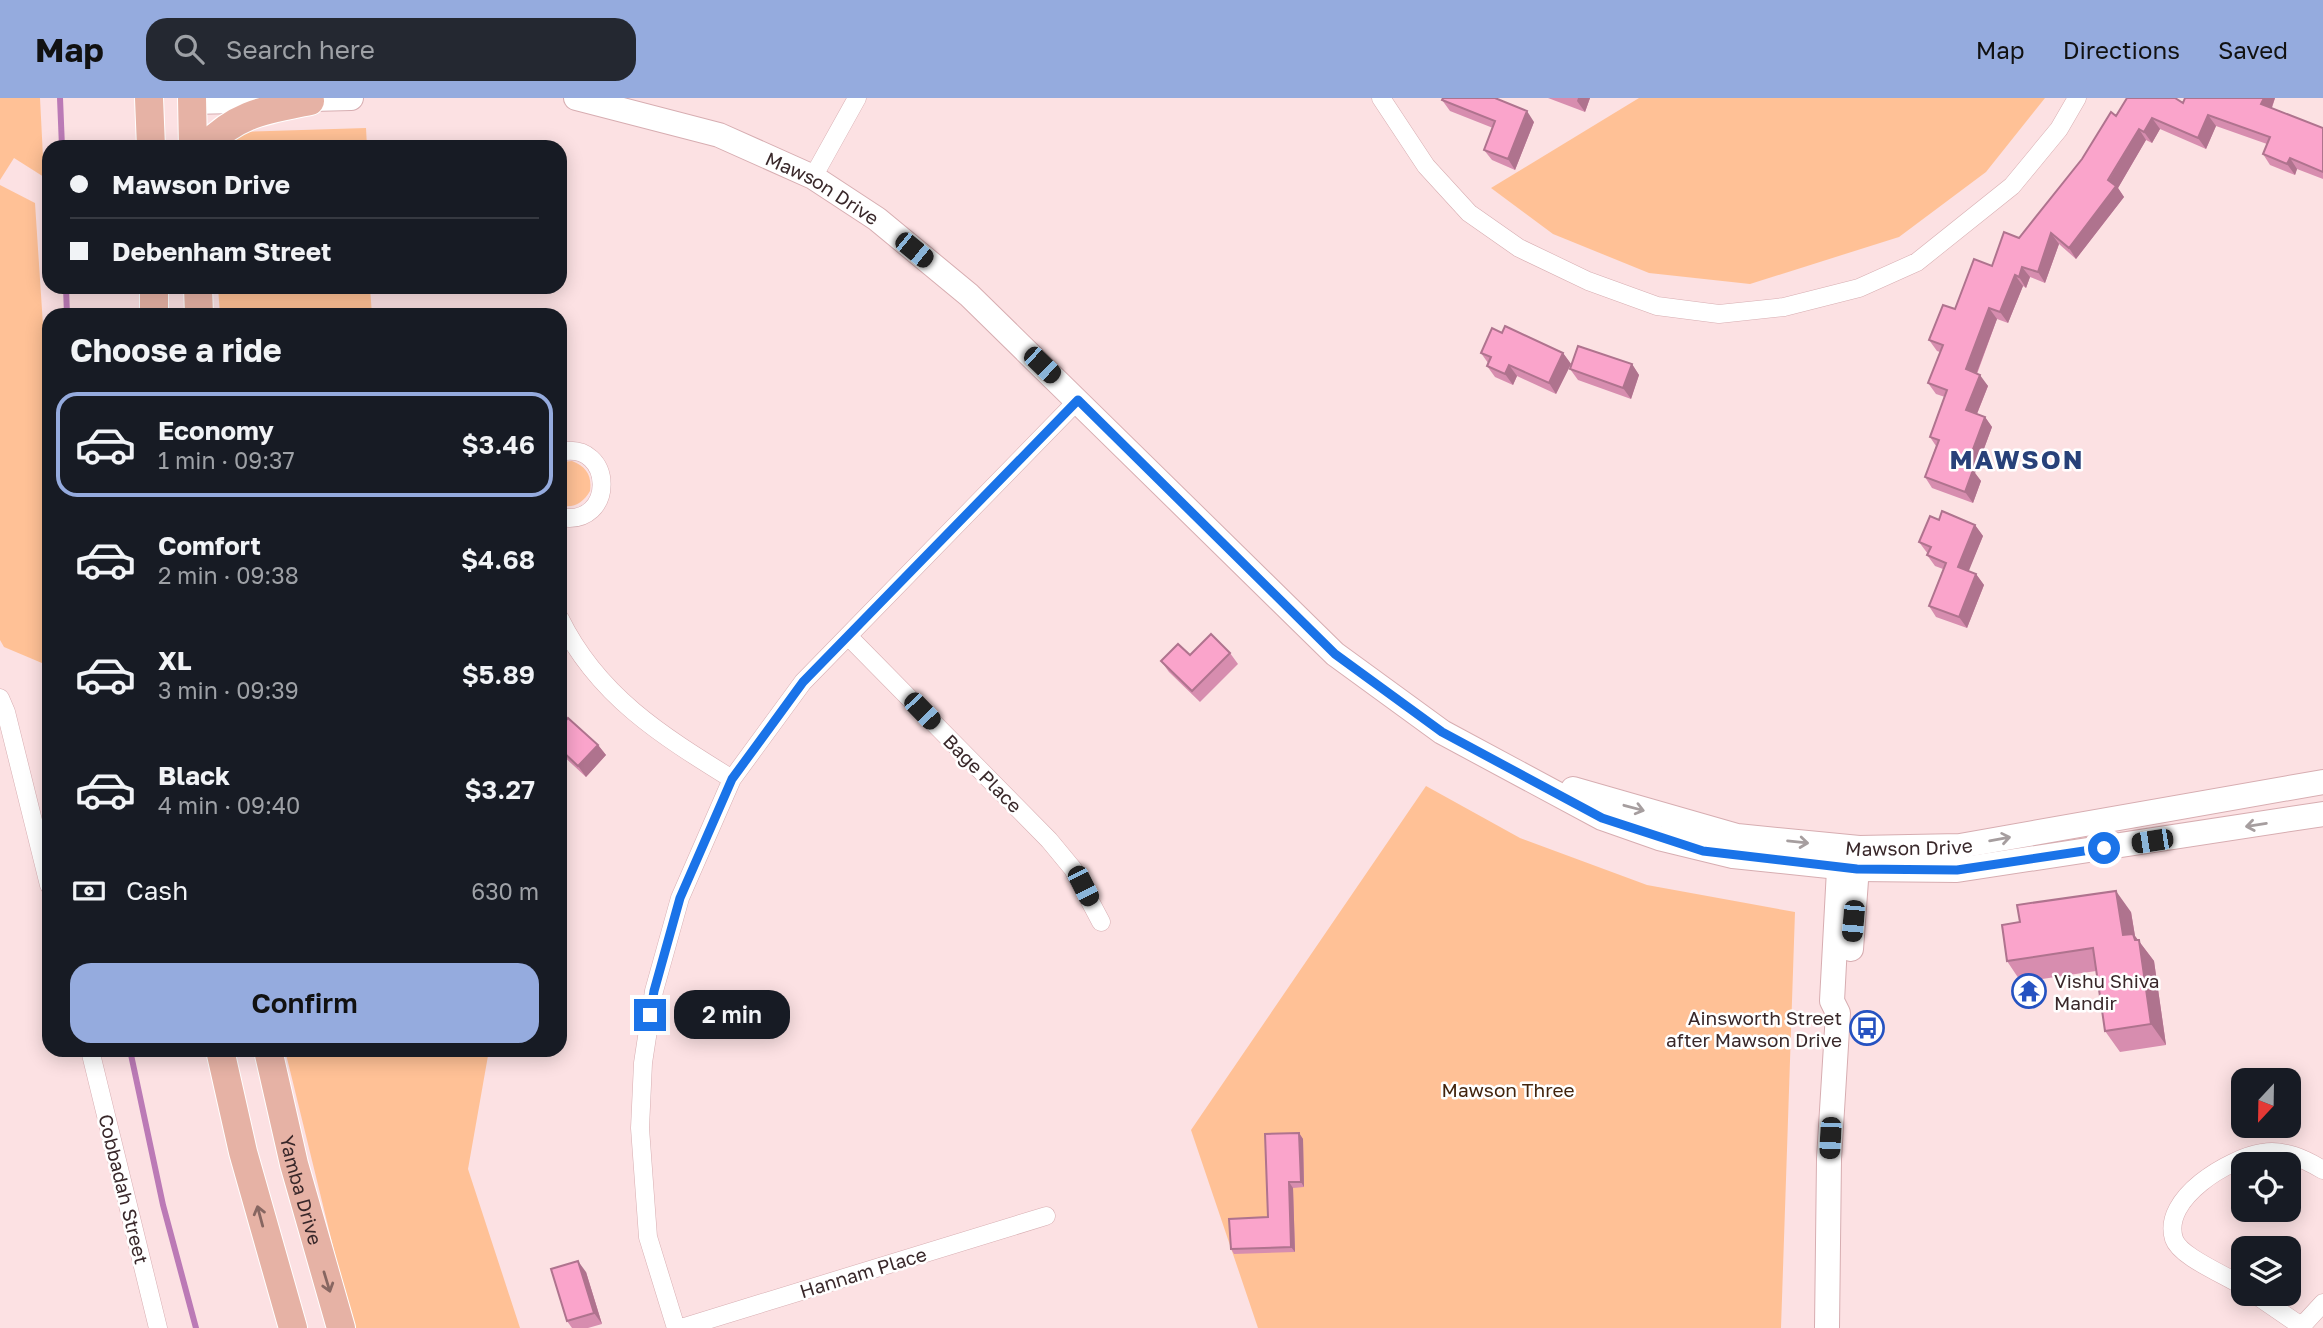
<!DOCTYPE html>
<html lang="en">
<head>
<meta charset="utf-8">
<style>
	:root { --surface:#171b24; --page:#242831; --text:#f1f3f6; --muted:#9ea1a6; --line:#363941; --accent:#95abde }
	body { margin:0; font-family:"Golos Text",sans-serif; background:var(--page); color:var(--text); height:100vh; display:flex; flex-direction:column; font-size:26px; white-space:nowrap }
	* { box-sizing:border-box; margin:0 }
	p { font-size:23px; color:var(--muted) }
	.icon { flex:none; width:38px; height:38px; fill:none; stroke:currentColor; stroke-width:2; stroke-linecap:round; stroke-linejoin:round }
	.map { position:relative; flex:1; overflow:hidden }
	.details { position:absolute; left:42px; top:210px; width:525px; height:749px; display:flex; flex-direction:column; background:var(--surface); border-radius:21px; box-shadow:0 4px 18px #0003 }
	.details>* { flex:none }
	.banner { position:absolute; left:42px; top:42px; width:525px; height:154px; border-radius:21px; box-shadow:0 4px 18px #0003; display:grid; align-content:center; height:154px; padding:0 28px; background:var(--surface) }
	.needle { width:46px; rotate:202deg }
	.controls { position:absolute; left:2231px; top:970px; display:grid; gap:14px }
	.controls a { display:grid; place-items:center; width:70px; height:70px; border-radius:14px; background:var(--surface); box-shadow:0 4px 18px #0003; font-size:35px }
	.end { position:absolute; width:32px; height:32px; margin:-16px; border:9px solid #1a73e8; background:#fff; box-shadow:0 0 0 4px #fff }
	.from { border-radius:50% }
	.bubble { position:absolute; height:49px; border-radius:21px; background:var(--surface); box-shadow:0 4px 18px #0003; font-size:23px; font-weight:600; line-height:49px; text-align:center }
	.car { position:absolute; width:21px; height:42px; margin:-21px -10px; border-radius:9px; box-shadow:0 0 5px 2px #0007; background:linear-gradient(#222 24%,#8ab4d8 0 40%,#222 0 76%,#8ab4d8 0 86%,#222 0) }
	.banner b { display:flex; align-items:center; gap:24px; height:66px; font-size:26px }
	.banner b+b { border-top:2px solid var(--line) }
	.banner i { width:18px; height:18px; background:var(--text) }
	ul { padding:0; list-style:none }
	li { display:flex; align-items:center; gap:21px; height:105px; margin:0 14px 10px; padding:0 14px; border:4px solid transparent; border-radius:21px }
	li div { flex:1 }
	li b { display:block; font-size:26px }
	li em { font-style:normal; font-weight:600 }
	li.active { border-color:var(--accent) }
	li>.icon { width:63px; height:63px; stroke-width:1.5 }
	h2 { padding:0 28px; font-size:32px; line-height:84px }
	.pay { display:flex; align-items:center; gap:18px; height:77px; padding:0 28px; font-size:26px }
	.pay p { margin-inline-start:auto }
	.cta { display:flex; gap:14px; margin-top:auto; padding:14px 28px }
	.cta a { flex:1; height:80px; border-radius:21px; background:var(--accent); color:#111; font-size:28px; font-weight:600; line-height:80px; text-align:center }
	header { display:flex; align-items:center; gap:42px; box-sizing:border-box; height:98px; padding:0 35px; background:var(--accent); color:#111 }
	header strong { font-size:33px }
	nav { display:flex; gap:38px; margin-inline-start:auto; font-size:24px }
	.search { width:490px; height:63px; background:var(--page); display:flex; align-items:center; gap:18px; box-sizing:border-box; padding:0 24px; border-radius:21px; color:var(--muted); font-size:26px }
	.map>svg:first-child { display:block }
	.green { fill:#ffc196 }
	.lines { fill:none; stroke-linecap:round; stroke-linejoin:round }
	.stream { stroke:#bb7ab6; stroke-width:6 }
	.street-casing { stroke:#d7adb1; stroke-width:19 }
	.secondary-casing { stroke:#d7adb1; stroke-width:26 }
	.primary-casing { stroke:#fff; stroke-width:30 }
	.street { stroke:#fff; stroke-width:18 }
	.secondary { stroke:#fff; stroke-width:24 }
	.primary { stroke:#e6b2a5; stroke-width:28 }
	.wall { fill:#d78daf }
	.shaded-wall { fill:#af738e }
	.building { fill:#faa4cb; stroke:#af738e; stroke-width:2 }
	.oneway { stroke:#a69e9f }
	.oneway2 { stroke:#876661 }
	.route { stroke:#1a73e8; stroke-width:9 }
	.labels { text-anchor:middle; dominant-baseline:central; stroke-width:5; stroke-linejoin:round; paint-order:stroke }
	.street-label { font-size:19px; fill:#39282a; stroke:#fff }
	.poi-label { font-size:19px; fill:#39282a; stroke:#fff; text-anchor:start }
	.park-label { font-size:19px; fill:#42240d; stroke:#fff }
	.district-label { font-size:26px; font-weight:bold; letter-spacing:2px; fill:#284179; stroke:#fff }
</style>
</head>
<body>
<header>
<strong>Map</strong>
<div class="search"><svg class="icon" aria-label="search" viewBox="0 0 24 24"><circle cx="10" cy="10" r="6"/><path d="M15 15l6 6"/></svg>Search here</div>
<nav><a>Map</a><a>Directions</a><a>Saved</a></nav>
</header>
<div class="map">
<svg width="2323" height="1230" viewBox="0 0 2323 1230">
	<rect width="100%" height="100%" fill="#fce1e3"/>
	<path class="green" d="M0 0H40L44 79 14 60 0 82Z
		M1639 0H2045L1986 74 1899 139 1750 186 1649 175 1553 136 1491 90Z
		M366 30 367 49H227L237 34Z
		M0 87 35 105 49 319V568L4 549 0 542Z
		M218 189H370L372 217H220Z
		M572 363C587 369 592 378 590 393 583 405 573 411 560 407V364Z
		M1426 688 1520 740 1647 787 1795 814 1781 1230H1258L1191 1032Z
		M285 952H489L468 1071 520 1230H353Z"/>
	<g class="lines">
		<path class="stream" d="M60 0 62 49
			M66 189 67 217
			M130 952 163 1107 196 1230"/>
		<g class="street-casing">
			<path id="street" d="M1381 0 1426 68 1469 115 1519 150 1588 183 1657 208 1719 216 1784 209 1859 190 1917 164 2012 88 2059 31 2077 0
				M813 79 857 0
				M560 354C615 342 616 430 560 419
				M560 521C598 598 661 637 732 681
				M849 539 1049 742 1073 771 1101 824
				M0 600 6 614 49 787
				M90 952 158 1230
				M2244 1189C2226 1177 2180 1159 2174 1141 2161 1100 2230 1060 2262 1055 2284 1051 2305 1061 2323 1072
				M2253 1195 2301 1228
				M676 1230 648 1139 640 1030 643 965 654 893 680 800 732 681 803 584 1078 302
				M681 1230 1046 1118
				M2300 1230 2323 1205"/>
		</g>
		<g class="secondary-casing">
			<g id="secondary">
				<path id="s1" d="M576 0 719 37 813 79 877 121 969 197 1335 556 1442 634 1602 720 1659 740 1733 758 1857 771 1957 772 2323 716"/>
				<path d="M192 4 351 0"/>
				<path id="s2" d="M1573 691 1737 738 1859 750 1960 748 2323 684"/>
				<path d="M1851 851 1858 755"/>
				<path d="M1827 1230 1829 1061 1838 915 1832 903 1840 753"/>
			</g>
		</g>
		<g class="primary-casing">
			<g id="primary">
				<path d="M149 0 151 49"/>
				<path d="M192 0 193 49"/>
				<path d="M205 49C237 15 266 12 310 3"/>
				<path d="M154 189V217"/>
				<path d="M198 189 199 217"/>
				<path d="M220 952 243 1054 293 1230"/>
				<path id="s3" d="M268 952 294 1066 341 1230"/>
			</g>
		</g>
		<use href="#street" class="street"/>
		<use href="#secondary" class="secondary"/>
		<use href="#primary" class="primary"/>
	</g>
	<path class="wall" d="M1548 0H1590L1585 14Z
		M2185 0H2275L2272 10 2323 30V81L2297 71 2295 77 2270 67 2263 56 2267 46 2216 28 2206 51 2160 31 2152 45 2146 42 2118 90 2124 99 2076 161 2059 146 2045 185 2030 179 2026 190 2023 188 2008 225 1997 221 1977 276 1988 288 1977 316 1985 319 1992 329 1975 375 1981 383 1973 405 1932 390 1925 379 1936 348 1930 339 1945 299 1936 296 1928 285 1940 254 1937 253 1929 242 1992 168 2019 140 2116 18 2183 5Z
		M1442 2 1534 24 1515 72 1492 62 1484 52 1493 30 1450 13Z
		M1502 235 1563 255 1571 266 1556 296 1517 278 1513 287 1495 279 1487 268 1488 265 1481 255Z
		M1632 266 1639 277 1631 301 1578 282 1570 271Z
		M1939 422 1975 427 1983 438 1968 473 1976 476 1984 487 1967 530 1936 519 1929 508 1943 471 1935 468 1927 457 1928 456 1919 444Z
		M1230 555 1238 566 1200 604 1169 574 1161 563 1190 557Z
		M560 629 598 647 606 657 586 679 560 655Z
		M2131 814 2135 838 2154 863 2166 947 2120 954 2105 933 2096 873 2021 884 2007 863Z
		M1299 1035 1303 1041 1304 1089 1293 1090 1295 1154 1234 1156 1231 1151 1268 1119Z
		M586 1174 602 1226 588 1230H572L567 1223Z"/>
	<path class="shaded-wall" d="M1578 0H1590L1585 14 1577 3Z
		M2264 0H2275L2269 17 2261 6Z
		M1527 13 1534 24 1515 72 1508 61Z
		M2208 17 2216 28 2206 51 2198 40Z
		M2152 20 2160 31 2152 45 2144 34Z
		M2139 31 2146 42 2118 90 2124 99 2076 161 2069 150Z
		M2290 60 2297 71 2295 77 2287 66Z
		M2051 135 2059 146 2045 185 2038 174Z
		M2022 169 2030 179 2026 190 2019 179Z
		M2015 177 2023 188 2008 225 2000 214Z
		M1989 210 1997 221 1974 282 1966 271Z
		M1563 255 1571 266 1556 296 1549 285Z
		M1632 266 1639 277 1631 301 1623 290Z
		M1509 267 1517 278 1513 287 1505 276Z
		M1980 277 1988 288 1974 323 1966 312Z
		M1985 319 1992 329 1975 375 1981 383 1973 405 1965 394 1966 370Z
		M1975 427 1983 438 1966 480 1958 469Z
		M1976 476 1984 487 1967 530 1959 519Z
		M598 647 606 657 586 679 578 668Z
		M2116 793 2131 814 2135 838 2154 863 2166 947 2151 926 2123 837Z
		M1299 1035 1303 1041 1304 1089 1301 1084Z
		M1289 1084 1293 1090 1295 1154 1291 1149Z
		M578 1163 586 1174 602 1226 594 1215Z"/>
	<path class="building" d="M1443 0H1495L1527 13 1508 61 1484 52 1495 23 1442 2Z
		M2127 0H2175L2183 5 2185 0H2264L2261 6 2323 30V74L2290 60 2287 66 2263 56 2270 39 2208 17 2198 40 2152 20 2144 34 2139 31 2108 82 2116 88 2069 150 2051 135 2038 174 2022 169 2019 179 2015 177 2000 214 1989 210 1966 271 1980 277 1966 312 1985 319 1966 370 1973 372 1965 394 1925 379 1939 342 1930 339 1947 292 1928 285 1943 247 1929 242 1943 207 1955 211 1974 161 1992 168 2004 134 2019 140 2082 61 2111 14 2116 18Z
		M1505 228 1563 255 1549 285 1509 267 1505 276 1487 268 1491 259 1481 255 1492 230 1502 235Z
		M1578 248 1632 266 1623 290 1570 271Z
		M1942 413 1975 427 1958 469 1976 476 1959 519 1929 508 1946 465 1927 457 1931 449 1919 444 1930 418 1939 422Z
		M1211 536 1230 555 1192 593 1161 563 1178 546 1190 557Z
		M568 620 598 647 578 668 560 651V629Z
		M2116 793 2123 837 2133 836 2135 842H2139L2151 926 2105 933 2093 850 2007 863 2002 827 2020 824 2017 807Z
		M1299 1035 1301 1084H1289L1291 1149 1231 1151 1229 1121 1268 1119 1265 1036Z
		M578 1163 594 1215 567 1223 551 1171Z"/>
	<defs><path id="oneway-shaft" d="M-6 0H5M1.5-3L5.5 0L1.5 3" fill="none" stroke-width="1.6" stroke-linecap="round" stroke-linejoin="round" transform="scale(1.75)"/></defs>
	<g class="oneway">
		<use href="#oneway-shaft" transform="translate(1634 710) rotate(15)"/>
		<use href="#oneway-shaft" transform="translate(2256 727) rotate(171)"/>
		<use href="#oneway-shaft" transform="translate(2000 741) rotate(-10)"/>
		<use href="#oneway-shaft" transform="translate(1798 744) rotate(6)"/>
	</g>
	<g class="oneway2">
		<use href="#oneway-shaft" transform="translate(260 1118) rotate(-105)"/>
		<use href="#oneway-shaft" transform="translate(327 1184) rotate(73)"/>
	</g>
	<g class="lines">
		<path class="route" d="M650 917 654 893 680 800 732 681 803 584 1078 302 1335 556 1442 634 1602 720 1703 753 1857 771 1957 772 2104 750"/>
	</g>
	<defs>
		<g id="temple-ring" transform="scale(1.75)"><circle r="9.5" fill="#fff" stroke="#2552c1" stroke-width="1.5"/><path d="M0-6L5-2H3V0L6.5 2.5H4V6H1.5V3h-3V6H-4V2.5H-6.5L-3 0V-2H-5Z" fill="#2552c1"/></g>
		<g id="bus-ring" transform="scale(1.75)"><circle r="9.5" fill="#fff" stroke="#2552c1" stroke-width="1.5"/><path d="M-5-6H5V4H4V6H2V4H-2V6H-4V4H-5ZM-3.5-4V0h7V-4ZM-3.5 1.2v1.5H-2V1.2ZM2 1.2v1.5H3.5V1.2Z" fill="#2552c1"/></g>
	</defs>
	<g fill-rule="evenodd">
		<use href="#temple-ring" x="2029" y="893"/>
		<use href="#bus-ring" x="1867" y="930"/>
	</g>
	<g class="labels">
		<g class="street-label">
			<text stroke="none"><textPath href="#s1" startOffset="264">Mawson Drive</textPath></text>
			<text transform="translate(983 675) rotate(45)">Bage Place</text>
			<text stroke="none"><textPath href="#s2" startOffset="343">Mawson Drive</textPath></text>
			<text transform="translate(124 1091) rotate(76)">Cobbadah Street</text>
			<text stroke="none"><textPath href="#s3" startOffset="144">Yamba Drive</textPath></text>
			<text transform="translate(863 1174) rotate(-17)">Hannam Place</text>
		</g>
		<g class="poi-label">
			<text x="2054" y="882">Vishu Shiva<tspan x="2054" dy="22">Mandir</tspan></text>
			<text x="1842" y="919" text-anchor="end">Ainsworth Street<tspan x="1842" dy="22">after Mawson Drive</tspan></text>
		</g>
		<g class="park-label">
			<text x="1508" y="991">Mawson Three</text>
		</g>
		<g class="district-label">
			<text x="2017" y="361">MAWSON</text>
		</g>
	</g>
</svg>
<div class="controls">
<a><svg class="needle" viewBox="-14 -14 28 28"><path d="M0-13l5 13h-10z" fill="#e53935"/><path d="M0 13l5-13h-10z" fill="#9ea1a6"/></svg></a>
<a><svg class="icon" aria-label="locate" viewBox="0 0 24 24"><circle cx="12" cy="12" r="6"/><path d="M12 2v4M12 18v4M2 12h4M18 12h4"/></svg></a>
<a><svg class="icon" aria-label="layers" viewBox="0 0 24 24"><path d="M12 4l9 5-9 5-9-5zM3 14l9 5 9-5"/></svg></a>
</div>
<i class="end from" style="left:2104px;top:750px"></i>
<i class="end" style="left:650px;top:917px"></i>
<div class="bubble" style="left:674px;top:892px;width:116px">2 min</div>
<i class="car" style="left:914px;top:152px;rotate:129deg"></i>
<i class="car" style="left:1042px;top:267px;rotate:134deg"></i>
<i class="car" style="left:922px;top:613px;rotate:136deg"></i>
<i class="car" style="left:2152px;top:743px;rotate:261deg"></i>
<i class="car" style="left:1083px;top:788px;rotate:153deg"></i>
<i class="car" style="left:1853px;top:823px;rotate:185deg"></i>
<i class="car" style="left:1830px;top:1040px;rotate:183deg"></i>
<div class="banner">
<b><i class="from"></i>Mawson Drive</b>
<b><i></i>Debenham Street</b>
</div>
<section class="details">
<h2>Choose a ride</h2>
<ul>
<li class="active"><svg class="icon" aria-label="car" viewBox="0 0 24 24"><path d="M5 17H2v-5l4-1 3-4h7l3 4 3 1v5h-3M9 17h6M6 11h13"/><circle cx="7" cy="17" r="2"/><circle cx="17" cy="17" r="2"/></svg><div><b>Economy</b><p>1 min · 09:37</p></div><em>$3.46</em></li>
<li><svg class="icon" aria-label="car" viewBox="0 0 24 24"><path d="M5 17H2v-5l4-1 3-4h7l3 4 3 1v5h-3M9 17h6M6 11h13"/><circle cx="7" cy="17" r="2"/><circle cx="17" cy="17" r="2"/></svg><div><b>Comfort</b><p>2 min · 09:38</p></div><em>$4.68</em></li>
<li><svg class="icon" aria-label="car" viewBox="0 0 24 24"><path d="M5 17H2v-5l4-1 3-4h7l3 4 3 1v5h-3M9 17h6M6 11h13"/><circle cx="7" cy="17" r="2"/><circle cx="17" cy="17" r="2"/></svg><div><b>XL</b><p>3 min · 09:39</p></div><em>$5.89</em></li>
<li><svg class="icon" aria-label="car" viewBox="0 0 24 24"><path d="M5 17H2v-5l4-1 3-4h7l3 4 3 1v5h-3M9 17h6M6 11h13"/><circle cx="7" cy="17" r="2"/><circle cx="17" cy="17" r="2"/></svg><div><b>Black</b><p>4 min · 09:40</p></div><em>$3.27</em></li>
</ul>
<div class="pay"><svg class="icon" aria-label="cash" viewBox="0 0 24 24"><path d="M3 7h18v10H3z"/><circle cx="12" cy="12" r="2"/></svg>Cash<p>630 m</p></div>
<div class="cta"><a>Confirm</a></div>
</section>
</div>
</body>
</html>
